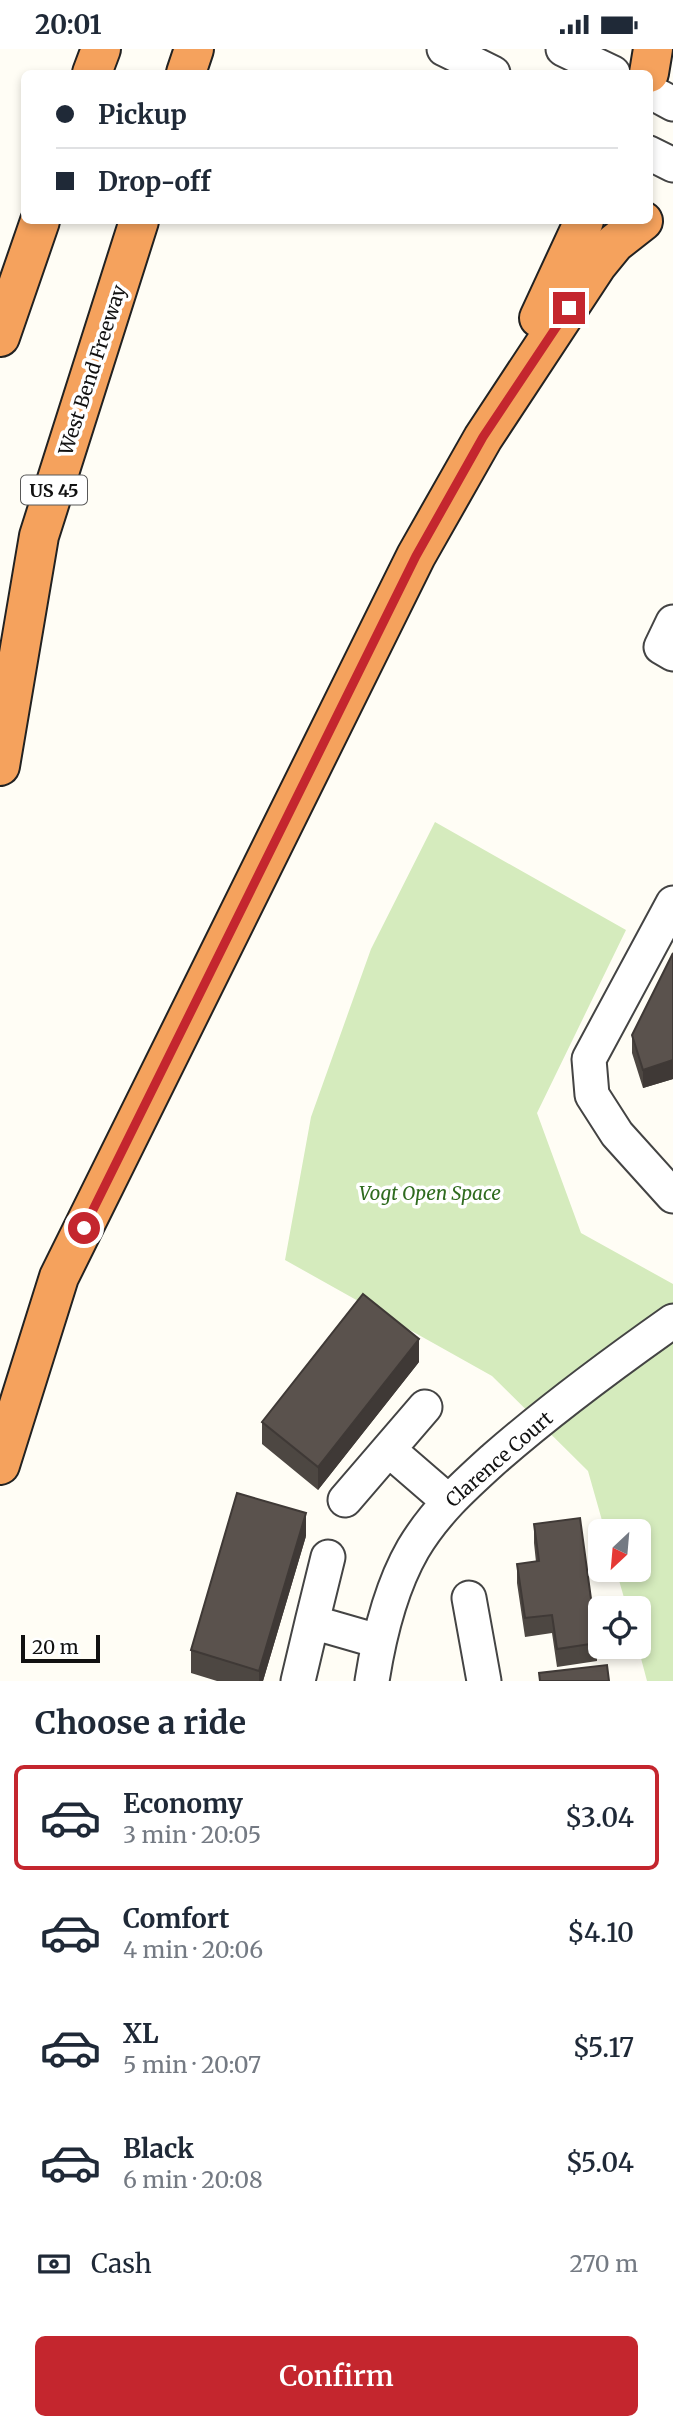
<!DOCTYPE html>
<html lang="en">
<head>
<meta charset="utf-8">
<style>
	:root { --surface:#fff; --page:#f6f6f7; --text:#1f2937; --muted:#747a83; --line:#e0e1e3; --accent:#c4262e }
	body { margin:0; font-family:Merriweather,serif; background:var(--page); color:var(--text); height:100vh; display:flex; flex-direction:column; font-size:26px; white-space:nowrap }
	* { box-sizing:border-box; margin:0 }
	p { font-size:23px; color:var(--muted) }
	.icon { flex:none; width:38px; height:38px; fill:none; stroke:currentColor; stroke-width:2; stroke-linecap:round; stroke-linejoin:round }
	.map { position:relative; height:1632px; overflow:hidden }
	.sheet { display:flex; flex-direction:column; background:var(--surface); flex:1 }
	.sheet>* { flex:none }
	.top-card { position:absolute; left:21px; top:21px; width:632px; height:154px; border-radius:10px; box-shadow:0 4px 10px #0003; display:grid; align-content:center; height:154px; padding:0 35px; background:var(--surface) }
	.needle { width:46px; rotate:206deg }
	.controls { position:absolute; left:588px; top:1470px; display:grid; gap:14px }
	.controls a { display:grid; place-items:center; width:63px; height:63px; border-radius:10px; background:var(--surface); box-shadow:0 4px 10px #0003; font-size:35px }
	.scale { position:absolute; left:21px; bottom:18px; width:79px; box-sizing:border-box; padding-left:7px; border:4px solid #111; border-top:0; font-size:19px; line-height:24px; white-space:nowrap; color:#111; -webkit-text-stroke:5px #fff; paint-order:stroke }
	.end { position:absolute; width:32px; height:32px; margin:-16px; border:9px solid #c4262e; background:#fff; box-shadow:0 0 0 4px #fff }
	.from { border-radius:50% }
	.top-card b { display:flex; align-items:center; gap:24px; height:66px; font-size:26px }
	.top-card b+b { border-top:2px solid var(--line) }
	.top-card i { width:18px; height:18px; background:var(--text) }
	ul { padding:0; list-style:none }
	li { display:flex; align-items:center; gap:21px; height:105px; margin:0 14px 10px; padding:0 21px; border:4px solid transparent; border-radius:10px }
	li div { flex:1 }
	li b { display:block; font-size:26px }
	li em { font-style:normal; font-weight:600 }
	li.on { border-color:var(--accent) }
	li>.icon { width:63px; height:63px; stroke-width:1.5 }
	h2 { padding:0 35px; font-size:32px; line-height:84px }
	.pay { display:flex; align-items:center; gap:18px; height:77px; padding:0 35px; font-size:26px }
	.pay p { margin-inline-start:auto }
	.cta { display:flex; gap:14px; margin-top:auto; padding:14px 35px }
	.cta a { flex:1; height:80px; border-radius:10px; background:var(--accent); color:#fff; font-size:28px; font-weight:600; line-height:80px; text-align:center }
	.status { display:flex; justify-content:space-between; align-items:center; height:49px; padding:0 35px; background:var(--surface); direction:ltr }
	.status svg { height:19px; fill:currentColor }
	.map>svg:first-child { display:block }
	.green { fill:#d5ebbd }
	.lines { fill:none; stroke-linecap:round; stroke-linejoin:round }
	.minor-casing { stroke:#444; stroke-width:37 }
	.highway-casing { stroke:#222; stroke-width:42 }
	.minor { stroke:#fff; stroke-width:33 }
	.highway { stroke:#f5a25d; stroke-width:38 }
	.wall { fill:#4d4742 }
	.shaded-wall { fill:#3f3936 }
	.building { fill:#5a524d; stroke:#3f3936; stroke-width:2 }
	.route { stroke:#c4262e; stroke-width:9 }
	.labels { text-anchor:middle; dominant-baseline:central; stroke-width:7; stroke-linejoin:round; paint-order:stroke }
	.shield { fill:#fff; stroke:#585858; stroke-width:2 }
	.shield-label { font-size:18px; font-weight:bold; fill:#111 }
	.street-label { font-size:19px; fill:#111; stroke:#fff }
	.park-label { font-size:19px; font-style:italic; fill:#2f6b1f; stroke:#fff }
</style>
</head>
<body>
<div class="status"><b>20:01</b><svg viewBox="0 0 49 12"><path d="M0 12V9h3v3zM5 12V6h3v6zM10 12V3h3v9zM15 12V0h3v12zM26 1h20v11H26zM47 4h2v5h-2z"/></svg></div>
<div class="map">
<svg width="673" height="1632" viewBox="0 0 673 1632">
	<rect width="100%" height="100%" fill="#fffdf5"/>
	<path class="green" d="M435 773 626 881 537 1064 581 1184 673 1235V1632H647L638 1598 639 1559H627L616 1521H639V1482H605L588 1422 492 1327 285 1211 311 1068 371 900Z"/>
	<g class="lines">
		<g class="minor-casing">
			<path id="minor" d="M444 0 493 24
				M563 0 613 24
				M649 42 673 55
				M649 104 673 116
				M673 573 661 598 673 605
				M673 854 589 1010 592 1046 617 1085 673 1147
				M389 1401 448 1452
				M345 1451 425 1358
				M328 1508 312 1573 378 1592
				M469 1549 484 1632
				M298 1632 312 1573
				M372 1632C379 1587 390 1540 413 1500 435 1463 463 1438 495 1409 551 1360 612 1315 673 1272"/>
		</g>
		<g class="highway-casing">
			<path id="highway" d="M92 24 101 0
				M186 24 194 0
				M649 24 653 0
				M539 269 584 172
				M0 288 40 172
				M0 717 39 487 139 172
				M0 1416 59 1228 416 507 483 389 597 216 615 194 643 172"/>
		</g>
		<use href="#minor" class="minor"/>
		<use href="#highway" class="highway"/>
	</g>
	<path class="wall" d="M673 904V1030L643 1039 632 1004V986Z
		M419 1313 318 1441 262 1395V1373Z
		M534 1475 597 1594V1612L557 1618 552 1584 525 1588 517 1534V1515L536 1513 534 1494Z
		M306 1487 263 1632H217L191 1624V1601Z"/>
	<path class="shaded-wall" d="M673 1011V1030L643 1039V1021Z
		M419 1290V1313L318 1441V1418Z
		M306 1464V1487L263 1632H259V1622Z"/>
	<path class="building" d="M673 904V1011L643 1021 632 986Z
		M363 1245 419 1290 318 1418 262 1373Z
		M237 1444 306 1464 259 1622 191 1601Z
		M580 1469 597 1594 557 1600 552 1566 525 1569 517 1515 539 1512 534 1475Z
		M607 1616 609 1632H540L539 1624Z"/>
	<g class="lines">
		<path class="route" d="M84 1179 416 507 483 388 569 259"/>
	</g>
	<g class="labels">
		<rect class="shield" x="21" y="426.5" width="66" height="29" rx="5"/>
		<g class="shield-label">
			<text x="54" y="441">US 45</text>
		</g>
		<g class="street-label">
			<text transform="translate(92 321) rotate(-72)">West Bend Freeway</text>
			<text transform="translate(499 1410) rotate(-41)">Clarence Court</text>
		</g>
		<g class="park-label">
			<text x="430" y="1144">Vogt Open Space</text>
		</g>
	</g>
</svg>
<div class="controls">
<a><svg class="needle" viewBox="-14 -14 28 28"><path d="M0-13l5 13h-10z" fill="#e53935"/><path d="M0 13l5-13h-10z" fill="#747a83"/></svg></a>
<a><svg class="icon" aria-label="locate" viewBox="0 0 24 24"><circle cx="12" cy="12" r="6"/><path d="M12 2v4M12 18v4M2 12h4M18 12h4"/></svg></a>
</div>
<div class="scale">20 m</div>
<i class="end from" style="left:84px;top:1179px"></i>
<i class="end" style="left:569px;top:259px"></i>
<div class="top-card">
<b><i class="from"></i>Pickup</b>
<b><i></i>Drop-off</b>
</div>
</div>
<section class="sheet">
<h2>Choose a ride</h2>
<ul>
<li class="on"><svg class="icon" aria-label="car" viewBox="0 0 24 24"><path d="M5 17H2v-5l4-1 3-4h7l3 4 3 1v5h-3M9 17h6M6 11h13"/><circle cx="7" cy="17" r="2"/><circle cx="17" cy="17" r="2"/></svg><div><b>Economy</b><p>3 min · 20:05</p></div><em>$3.04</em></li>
<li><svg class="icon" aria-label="car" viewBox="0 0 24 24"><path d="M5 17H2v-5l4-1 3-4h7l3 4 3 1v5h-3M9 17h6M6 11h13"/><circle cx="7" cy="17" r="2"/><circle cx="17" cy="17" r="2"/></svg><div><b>Comfort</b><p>4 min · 20:06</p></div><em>$4.10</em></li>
<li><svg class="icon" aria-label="car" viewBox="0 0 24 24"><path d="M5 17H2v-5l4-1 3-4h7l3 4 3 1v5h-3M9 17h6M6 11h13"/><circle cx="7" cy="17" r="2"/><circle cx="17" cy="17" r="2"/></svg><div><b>XL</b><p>5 min · 20:07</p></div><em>$5.17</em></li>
<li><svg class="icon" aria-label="car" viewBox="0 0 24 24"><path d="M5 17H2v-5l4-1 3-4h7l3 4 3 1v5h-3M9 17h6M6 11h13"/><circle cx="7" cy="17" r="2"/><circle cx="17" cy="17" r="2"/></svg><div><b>Black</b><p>6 min · 20:08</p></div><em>$5.04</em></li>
</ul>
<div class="pay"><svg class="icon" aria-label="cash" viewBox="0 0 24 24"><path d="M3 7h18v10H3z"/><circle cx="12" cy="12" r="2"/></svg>Cash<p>270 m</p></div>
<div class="cta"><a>Confirm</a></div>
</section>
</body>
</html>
